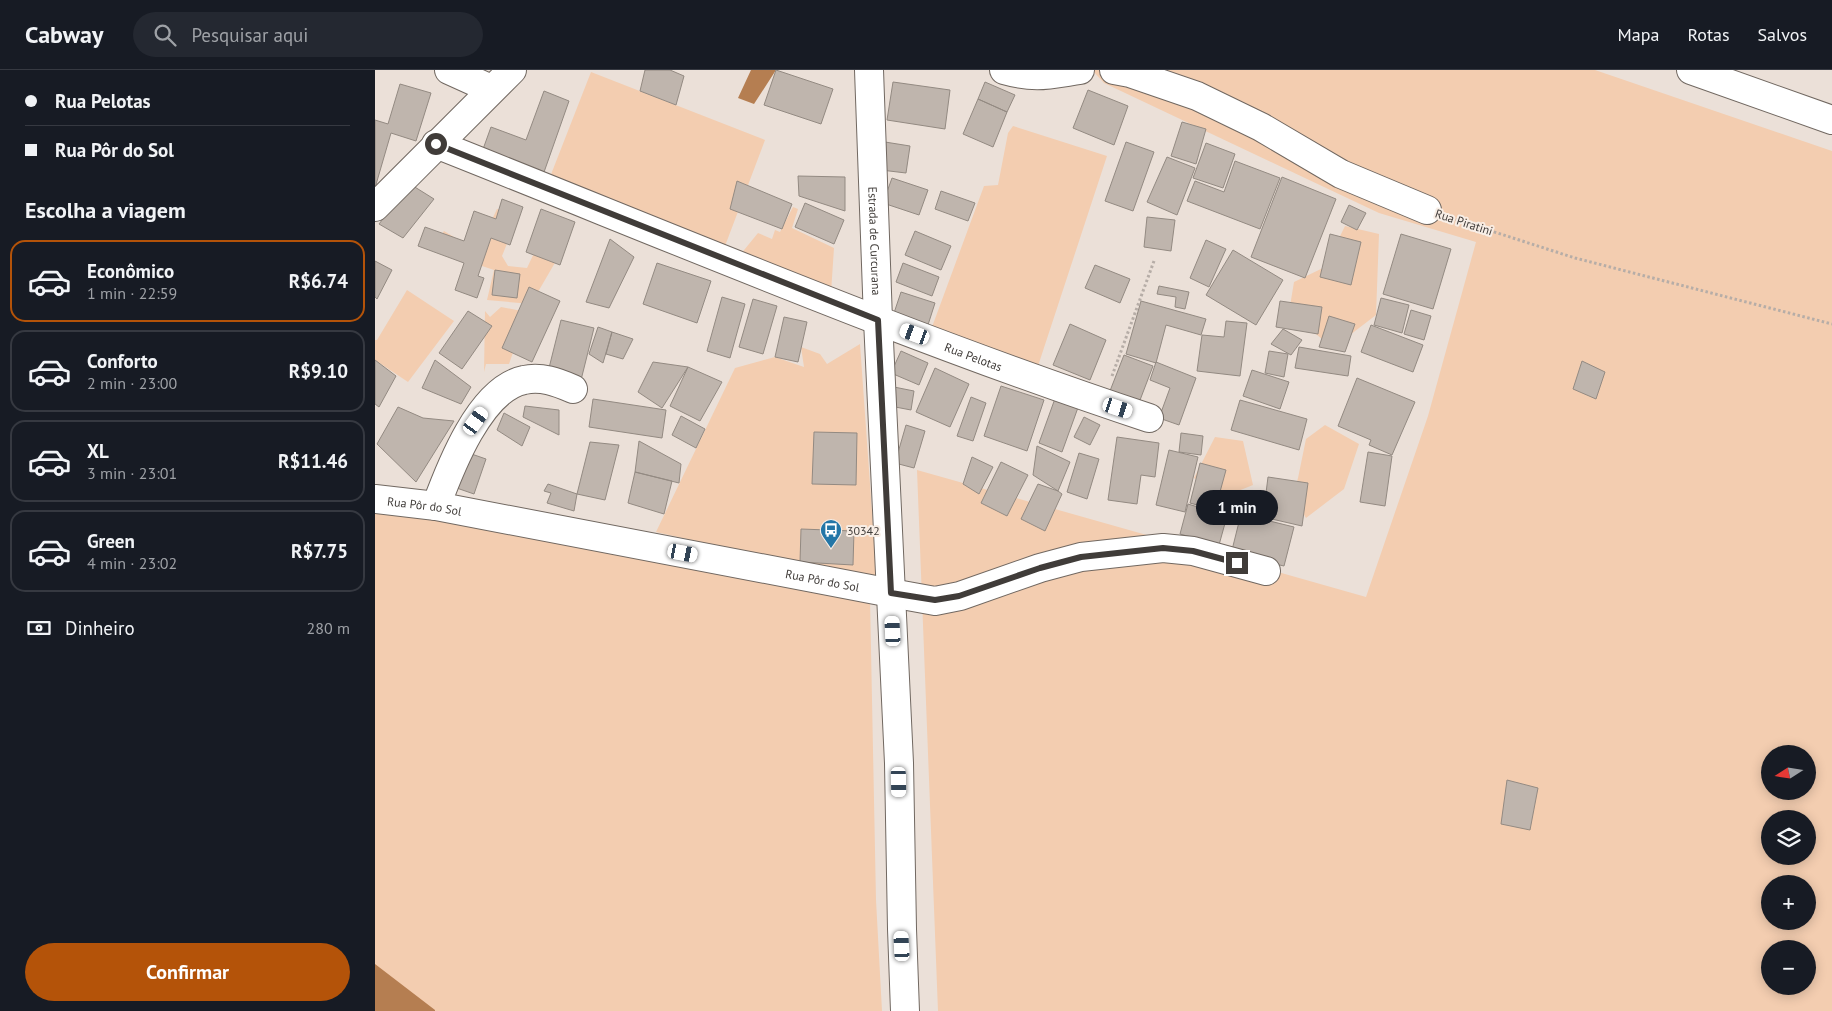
<!DOCTYPE html>
<html lang="pt">
<head>
<meta charset="utf-8">
<style>
	:root { --surface:#171b24; --page:#242831; --text:#f1f3f6; --muted:#9ea1a6; --line:#363941; --accent:#b45309 }
	body { margin:0; font-family:"PT Sans",sans-serif; background:var(--page); color:var(--text); height:100vh; display:flex; flex-direction:column; font-size:19px; white-space:nowrap }
	* { box-sizing:border-box; margin:0 }
	p { font-size:16px; color:var(--muted) }
	.icon { flex:none; width:28px; height:28px; fill:none; stroke:currentColor; stroke-width:2; stroke-linecap:round; stroke-linejoin:round }
	.map { position:relative; flex:1; overflow:hidden }
	.drawer { display:flex; flex-direction:column; background:var(--surface); width:375px }
	.drawer>* { flex:none }
	.guide { display:grid; align-content:center; height:110px; padding:0 25px; background:var(--surface) }
	.needle { width:32px; rotate:258deg }
	.controls { position:absolute; left:1386px; top:675px; display:grid; gap:10px }
	.controls a { display:grid; place-items:center; width:55px; height:55px; border-radius:50%; background:var(--surface); box-shadow:0 2px 12px #0003; font-size:25px }
	.end { position:absolute; width:22px; height:22px; margin:-11px; border:6px solid #403c39; background:#fff; box-shadow:0 0 0 2px #fff }
	.from { border-radius:50% }
	.bubble { position:absolute; height:35px; border-radius:18px; background:var(--surface); box-shadow:0 2px 12px #0003; font-size:16px; font-weight:700; line-height:35px; text-align:center }
	.car { position:absolute; width:15px; height:30px; margin:-15px -8px; border-radius:6px; box-shadow:0 0 4px 1px #0007; background:linear-gradient(#fff 24%,#345 0 40%,#fff 0 76%,#345 0 86%,#fff 0) }
	.guide b { display:flex; align-items:center; gap:18px; height:48px; font-size:19px }
	.guide b+b { border-top:1px solid var(--line) }
	.guide i { width:12px; height:12px; background:var(--text) }
	ul { padding:0; list-style:none }
	li { display:flex; align-items:center; gap:15px; height:82px; margin:0 10px 8px; padding:0 15px; border:2px solid var(--line); border-radius:15px }
	li div { flex:1 }
	li b { display:block; font-size:19px }
	li em { font-style:normal; font-weight:700 }
	li.on { border-color:var(--accent) }
	li>.icon { width:45px; height:45px; stroke-width:1.5 }
	h2 { padding:0 25px; font-size:22px; line-height:60px }
	.pay { display:flex; align-items:center; gap:12px; height:55px; padding:0 25px; font-size:19px }
	.pay p { margin-inline-start:auto }
	.cta { display:flex; gap:10px; margin-top:auto; padding:10px 25px }
	.cta a { flex:1; height:58px; border-radius:30px; background:var(--accent); color:#fff; font-size:20px; font-weight:700; line-height:58px; text-align:center }
	header { display:flex; align-items:center; gap:30px; box-sizing:border-box; height:70px; padding:0 25px; background:var(--surface); border-bottom:1px solid var(--line) }
	header strong { font-size:24px }
	nav { display:flex; gap:28px; margin-inline-start:auto; font-size:18px }
	.search { width:350px; height:45px; background:var(--page); display:flex; align-items:center; gap:12px; box-sizing:border-box; padding:0 18px; border-radius:28px; color:var(--muted); font-size:19px }
	main { display:flex; flex:1; min-height:0 }
	.map>svg:first-child { display:block }
	.green { fill:#f3cdb0; fill-rule:evenodd }
	.water { fill:#b57e51 }
	.building { fill:#bfb5ad; stroke:#938a82 }
	.lines { fill:none; stroke-linecap:round; stroke-linejoin:round }
	.minor-casing { stroke:#716861; stroke-width:30 }
	.secondary-casing { stroke:#716861; stroke-width:30 }
	.primary-casing { stroke:#716861; stroke-width:30 }
	.path { stroke:#b6ada7; stroke-width:3; stroke-dasharray:2.5 2.5; stroke-linecap:butt }
	.minor { stroke:#fff; stroke-width:28 }
	.secondary { stroke:#fff; stroke-width:28 }
	.primary { stroke:#fff; stroke-width:28 }
	.route { stroke:#403c39; stroke-width:6 }
	.labels { text-anchor:middle; dominant-baseline:central; stroke-width:4; stroke-linejoin:round; paint-order:stroke }
	.street-label { font-size:12px; fill:#403c39; stroke:#f8eee6 }
	.poi-label { font-size:12px; fill:#403c39; stroke:#f8eee6; text-anchor:start }
</style>
</head>
<body>
<header>
<strong>Cabway</strong>
<div class="search"><svg class="icon" aria-label="search" viewBox="0 0 24 24"><circle cx="10" cy="10" r="6"/><path d="M15 15l6 6"/></svg>Pesquisar aqui</div>
<nav><a>Mapa</a><a>Rotas</a><a>Salvos</a></nav>
</header>
<main>
<section class="drawer">
<div class="guide">
<b><i class="from"></i>Rua Pelotas</b>
<b><i></i>Rua Pôr do Sol</b>
</div>
<h2>Escolha a viagem</h2>
<ul>
<li class="on"><svg class="icon" aria-label="car" viewBox="0 0 24 24"><path d="M5 17H2v-5l4-1 3-4h7l3 4 3 1v5h-3M9 17h6M6 11h13"/><circle cx="7" cy="17" r="2"/><circle cx="17" cy="17" r="2"/></svg><div><b>Econômico</b><p>1 min · 22:59</p></div><em>R$6.74</em></li>
<li><svg class="icon" aria-label="car" viewBox="0 0 24 24"><path d="M5 17H2v-5l4-1 3-4h7l3 4 3 1v5h-3M9 17h6M6 11h13"/><circle cx="7" cy="17" r="2"/><circle cx="17" cy="17" r="2"/></svg><div><b>Conforto</b><p>2 min · 23:00</p></div><em>R$9.10</em></li>
<li><svg class="icon" aria-label="car" viewBox="0 0 24 24"><path d="M5 17H2v-5l4-1 3-4h7l3 4 3 1v5h-3M9 17h6M6 11h13"/><circle cx="7" cy="17" r="2"/><circle cx="17" cy="17" r="2"/></svg><div><b>XL</b><p>3 min · 23:01</p></div><em>R$11.46</em></li>
<li><svg class="icon" aria-label="car" viewBox="0 0 24 24"><path d="M5 17H2v-5l4-1 3-4h7l3 4 3 1v5h-3M9 17h6M6 11h13"/><circle cx="7" cy="17" r="2"/><circle cx="17" cy="17" r="2"/></svg><div><b>Green</b><p>4 min · 23:02</p></div><em>R$7.75</em></li>
</ul>
<div class="pay"><svg class="icon" aria-label="cash" viewBox="0 0 24 24"><path d="M3 7h18v10H3z"/><circle cx="12" cy="12" r="2"/></svg>Dinheiro<p>280 m</p></div>
<div class="cta"><a>Confirmar</a></div>
</section>
<div class="map">
<svg width="1457" height="941" viewBox="0 0 1457 941">
	<rect width="100%" height="100%" fill="#ebe0d8"/>
	<path class="green" d="M717 0H1220L1457 81V941H563L542 400 991 527 1053 346 1101 172 1004 143 729 13ZM1395 684H1432V721H1395ZM1395 749H1432V786H1395ZM1395 814H1432V851H1395ZM1395 879H1432V916H1395Z
		M216 2 390 70 350 176 175 107Z
		M638 56 732 86 663 296 557 257 609 116 623 115 633 63Z
		M418 137 423 139 417 158 459 178 456 223 365 185 383 163 397 169 400 160 405 162Z
		M122 139 144 144 127 186 133 196 152 198 169 162 192 172 156 234 112 230 119 200 56 179 69 161 102 181Z
		M970 156 1004 164 1001 245 958 278 914 242 919 212 950 197Z
		M32 220 79 251 33 312 0 290V270H2Z
		M126 237 152 242 134 294H111L109 302 110 241 115 247Z
		M485 274 502 512 281 462 360 298 400 287 429 297 426 277 445 284 452 294Z
		M950 355 984 374 969 419 931 448 918 426 923 408 931 369Z
		M840 367 868 371 878 415 848 427 819 408Z
		M0 442 45 444 495 529 501 830 507 941H0Z"/>
	<path class="water" d="M376 0H401L379 34 363 28Z
		M0 894 60 940V941H0Z"/>
	<path class="building" d="M270 0H295L309 6 301 35 265 21Z
		M401 0 458 19 446 54 389 35Z
		M518 12 575 20 570 59 512 50Z
		M610 12 640 25 632 42 603 29Z
		M25 14 56 23 41 71 16 63 0 118V50L13 54Z
		M713 20 753 36 739 75 698 58Z
		M169 21 194 31 168 105 107 82 116 57 151 70Z
		M603 29 632 42 618 77 588 64Z
		M807 52 831 59 821 94 796 86Z
		M510 72 535 76 531 103 506 100Z
		M751 72 779 82 758 141 730 131Z
		M831 73 860 84 848 118 818 108Z
		M792 87 820 98 802 145 772 132Z
		M860 91 905 108 885 159 812 131 820 111 849 122Z
		M423 106 470 107V141L424 126Z
		M907 107 961 129 930 208 876 187Z
		M517 108 553 120 544 145 508 133Z
		M362 111 417 134 407 159 355 139Z
		M35 114 59 129 28 168 4 154Z
		M566 121 600 133 593 151 560 139Z
		M127 129 148 137 135 175 116 168 103 206 109 208 102 228 80 220 89 193 43 176 50 157 89 171 99 141 121 149Z
		M430 133 469 150 459 174 420 157Z
		M974 135 991 143 982 160 966 152Z
		M166 139 200 152 185 195 151 182Z
		M772 147 800 150 796 181 769 177Z
		M540 161 576 176 566 200 530 185Z
		M955 164 986 172 976 215 945 207Z
		M1026 164 1076 179 1058 239 1008 224Z
		M235 169 259 187 234 238 211 232Z
		M831 170 851 179 834 217 815 208Z
		M858 180 908 210 881 255 831 225Z
		M0 191 17 200 2 229 0 227Z
		M282 193 336 211 322 253 268 234Z
		M528 193 564 207 557 226 521 212Z
		M720 195 755 209 745 233 710 218Z
		M120 200 145 204 142 228 117 225Z
		M784 216 814 222 810 239 800 237 801 227 782 224Z
		M154 217 185 231 157 292 127 278Z
		M526 222 560 233 552 258 518 246Z
		M347 227 370 234 355 288 332 281Z
		M1006 228 1034 235 1027 263 999 255Z
		M378 229 402 236 388 284 364 277Z
		M766 231 831 249 826 265 791 255 781 293 751 284Z
		M905 231 947 237 943 264 901 257Z
		M1036 240 1056 246 1049 270 1029 264Z
		M93 241 117 256 87 299 64 283Z
		M954 246 980 254 970 282 944 277Z
		M409 247 432 252 423 292 400 287Z
		M186 250 219 258 206 310 173 302Z
		M851 251 872 253 865 306 822 301 827 265 849 267Z
		M695 254 731 270 715 310 678 295Z
		M996 255 1048 275 1038 302 986 282Z
		M223 257 237 262 228 293 214 284Z
		M908 259 927 270 916 285 896 274Z
		M237 262 258 269 248 289 231 284Z
		M924 277 976 286 973 306 920 298Z
		M526 281 553 293 544 315 516 303Z
		M894 281 913 284 909 307 890 303Z
		M749 285 778 296 762 338 733 326Z
		M0 290 21 306 4 337 0 334Z
		M60 290 96 317 86 334 47 318Z
		M1207 291 1230 302 1221 329 1198 319Z
		M278 292 313 297 287 338 263 322Z
		M781 292 821 308 804 355 784 348 795 318 775 310Z
		M313 297 347 312 325 351 295 336Z
		M560 298 594 314 575 357 541 342Z
		M877 300 914 312 905 339 868 326Z
		M982 308 1040 332 1017 385 994 375 996 370 963 356Z
		M626 316 669 330 652 381 609 366Z
		M519 317 539 321 536 340 515 336Z
		M682 323 705 332 687 382 664 373Z
		M596 327 611 333 598 371 582 366Z
		M218 329 291 340 287 368 214 357Z
		M865 330 932 349 924 380 856 360Z
		M150 336 184 340V365L148 347Z
		M23 337 48 348 79 351 41 412 2 374Z
		M129 343 155 357 147 376 122 360Z
		M306 346 330 359 321 378 297 365Z
		M709 347 725 355 715 375 699 367Z
		M531 355 550 361 539 398 520 393Z
		M439 362 482 363 481 415 437 414Z
		M806 363 828 366 826 385 804 382Z
		M742 367 784 373 780 407 766 405 762 434 733 430Z
		M264 371 306 394 304 413 260 402Z
		M215 372 244 375 230 430 202 424Z
		M662 376 695 392 683 421 658 405Z
		M85 380 111 389 99 424 73 415Z
		M794 380 823 387 810 442 781 435Z
		M993 382 1017 386 1010 436 985 432Z
		M704 383 724 389 712 429 692 422Z
		M597 387 618 397 604 424 588 414Z
		M626 392 653 405 632 446 606 433Z
		M825 393 851 400 840 440 815 433Z
		M260 402 297 411 289 444 253 433Z
		M893 407 933 413 927 456 888 447Z
		M173 414 202 424 199 441 172 433 176 423 169 421Z
		M663 414 683 421 687 424 670 461 646 449Z
		M813 434 852 446 844 475 805 464Z
		M866 444 919 457 909 496 856 484Z
		M426 459 479 461 478 495 425 492Z
		M1132 710 1163 718 1155 760 1126 754Z"/>
	<g class="lines">
		<g class="minor-casing">
			<g id="minor">
				<path d="M74 0 116 19"/>
				<path d="M629 0C661 9 672 5 705 0"/>
				<path d="M739 0 755 3 822 26 886 57 966 104 1052 140"/>
				<path id="s1" d="M61 74C298 168 532 268 774 348"/>
				<path d="M0 137 137 0"/>
				<path d="M61 436C75 398 105 319 149 310 166 306 182 312 198 319"/>
				<path d="M516 523 560 531 585 526 665 498 706 487 788 478 818 481 891 501"/>
			</g>
		</g>
		<g class="secondary-casing">
			<g id="secondary">
				<path id="s2" d="M0 429 61 436 516 523"/>
			</g>
		</g>
		<g class="primary-casing">
			<g id="primary">
				<path id="s3" d="M494 0 503 250 524 693 527 859 530 941"/>
				<path d="M1316 0 1457 50"/>
			</g>
		</g>
		<path class="path" d="M1076 148 1200 188 1457 254
			M737 306 779 191"/>
		<use href="#minor" class="minor"/>
		<use href="#secondary" class="secondary"/>
		<use href="#primary" class="primary"/>
	</g>
	<g class="lines">
		<path class="route" d="M61 74 503 250 516 523 560 530 584 526 665 498 706 487 788 478 818 481 862 493"/>
	</g>
	<defs>
		<g id="bus-pin" transform="scale(1.125)"><path d="M0 17L-7.5 6A9.5 9.5 0 1 1 7.5 6Z" fill="#2376a7" stroke="#f8eee6"/><path d="M-5-6H5V4H4V6H2V4H-2V6H-4V4H-5ZM-3.5-4V0h7V-4ZM-3.5 1.2v1.5H-2V1.2ZM2 1.2v1.5H3.5V1.2Z" fill="#fff"/></g>
	</defs>
	<g fill-rule="evenodd">
		<use href="#bus-pin" x="456" y="460"/>
	</g>
	<g class="labels">
		<g class="street-label">
			<text transform="translate(1089 152) rotate(18)">Rua Piratini</text>
			<text stroke="none"><textPath href="#s3" startOffset="171">Estrada de Curcurana</textPath></text>
			<text stroke="none"><textPath href="#s1" startOffset="578">Rua Pelotas</textPath></text>
			<text stroke="none"><textPath href="#s2" startOffset="50">Rua Pôr do Sol</textPath></text>
			<text stroke="none"><textPath href="#s2" startOffset="455">Rua Pôr do Sol</textPath></text>
		</g>
		<g class="poi-label">
			<text x="472" y="460">30342</text>
		</g>
	</g>
</svg>
<div class="controls">
<a><svg class="needle" viewBox="-14 -14 28 28"><path d="M0-13l5 13h-10z" fill="#e53935"/><path d="M0 13l5-13h-10z" fill="#9ea1a6"/></svg></a>
<a><svg class="icon" aria-label="layers" viewBox="0 0 24 24"><path d="M12 4l9 5-9 5-9-5zM3 14l9 5 9-5"/></svg></a>
<a>+</a>
<a>−</a>
</div>
<i class="end from" style="left:61px;top:74px"></i>
<i class="end" style="left:862px;top:493px"></i>
<div class="bubble" style="left:821px;top:420px;width:82px">1 min</div>
<i class="car" style="left:540px;top:264px;rotate:290deg"></i>
<i class="car" style="left:743px;top:338px;rotate:108deg"></i>
<i class="car" style="left:101px;top:351px;rotate:36deg"></i>
<i class="car" style="left:308px;top:483px;rotate:101deg"></i>
<i class="car" style="left:518px;top:561px;rotate:357deg"></i>
<i class="car" style="left:524px;top:712px;rotate:179deg"></i>
<i class="car" style="left:527px;top:876px;rotate:357deg"></i>
</div>
</main>
</body>
</html>
